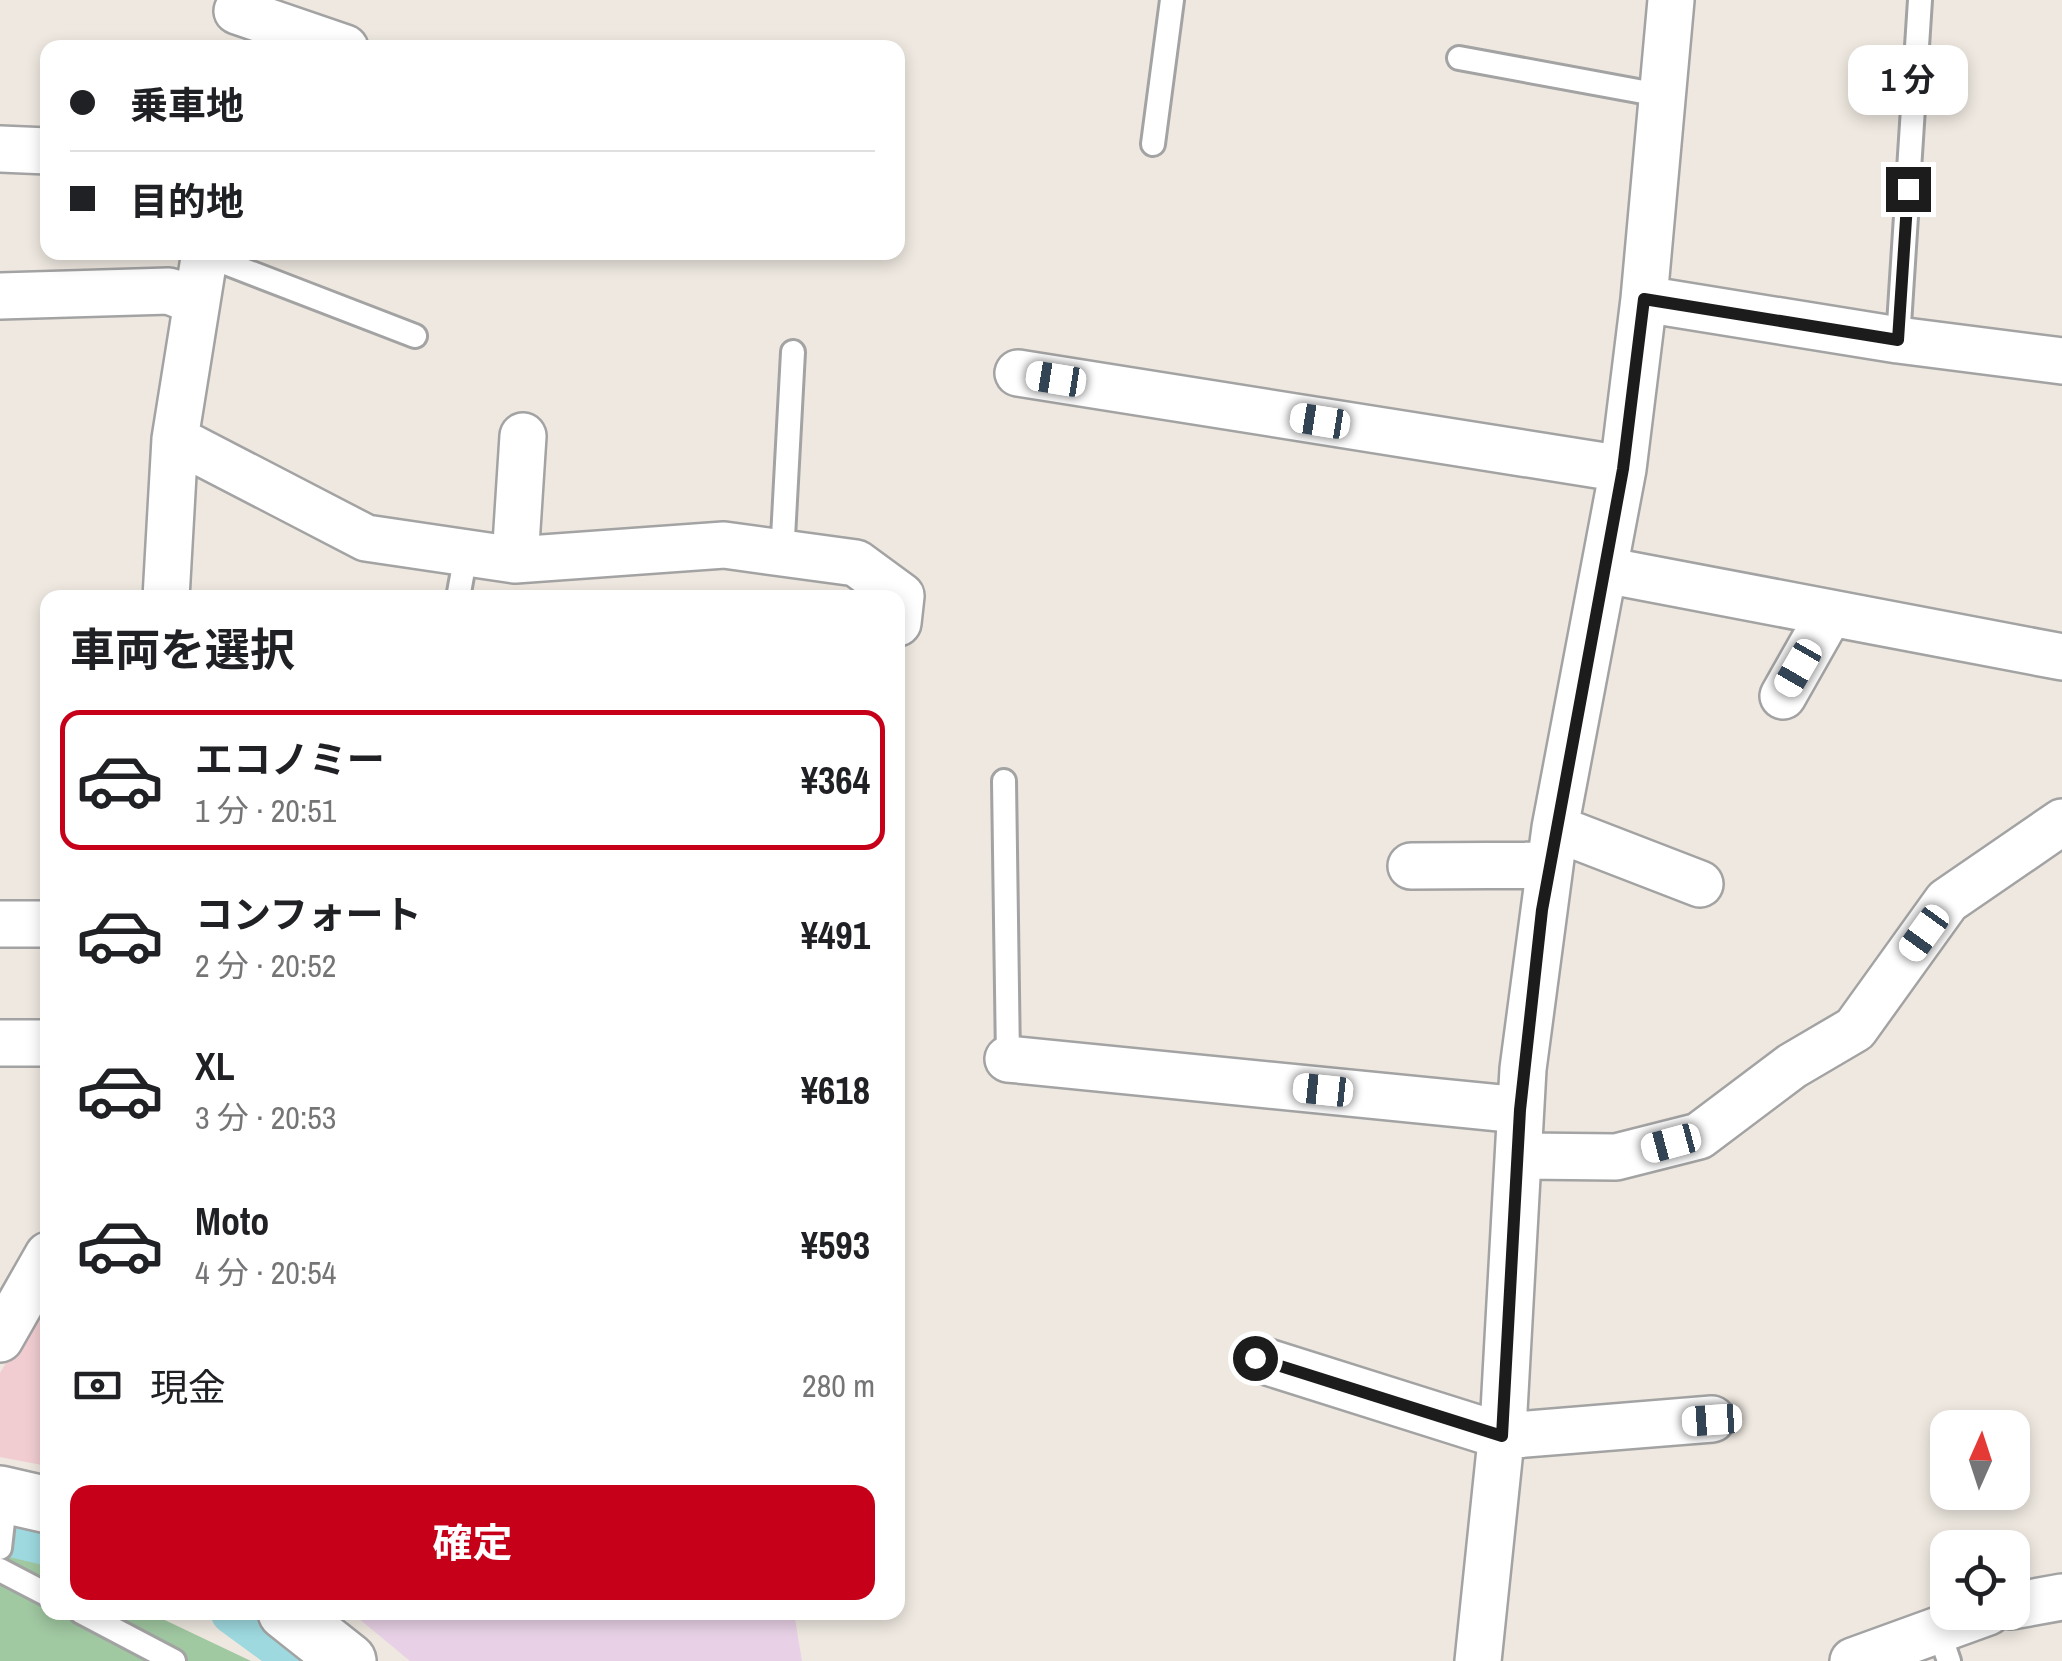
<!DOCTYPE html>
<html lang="ja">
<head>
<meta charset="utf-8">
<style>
	:root { --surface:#fff; --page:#f2f2f2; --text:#202124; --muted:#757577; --line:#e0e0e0; --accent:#c7001a }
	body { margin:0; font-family:"Archivo Narrow","Noto Sans JP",sans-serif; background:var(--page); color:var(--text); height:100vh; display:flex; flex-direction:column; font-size:38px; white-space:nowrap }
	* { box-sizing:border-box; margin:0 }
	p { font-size:32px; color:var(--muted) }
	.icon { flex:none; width:55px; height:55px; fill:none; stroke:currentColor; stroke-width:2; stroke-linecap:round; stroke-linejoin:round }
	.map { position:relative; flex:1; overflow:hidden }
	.side { position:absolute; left:40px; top:590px; width:865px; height:1030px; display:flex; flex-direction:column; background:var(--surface); border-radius:20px; box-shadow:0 5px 15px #0003 }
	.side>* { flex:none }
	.banner { position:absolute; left:40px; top:40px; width:865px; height:220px; border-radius:20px; box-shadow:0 5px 15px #0003; display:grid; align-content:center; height:220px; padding:0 30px; background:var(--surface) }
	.needle { width:65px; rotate:3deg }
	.controls { position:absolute; left:1930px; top:1410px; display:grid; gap:20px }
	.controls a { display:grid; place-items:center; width:100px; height:100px; border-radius:20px; background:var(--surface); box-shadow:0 5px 15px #0003; font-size:50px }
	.end { position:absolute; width:45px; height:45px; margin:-22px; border:12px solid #1c1c1c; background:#fff; box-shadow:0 0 0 5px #fff }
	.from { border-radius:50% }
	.bubble { position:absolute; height:70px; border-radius:20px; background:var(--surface); box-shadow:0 5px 15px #0003; font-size:32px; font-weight:700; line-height:70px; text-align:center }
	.car { position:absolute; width:30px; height:60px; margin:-30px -15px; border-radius:12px; box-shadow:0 0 8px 2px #0007; background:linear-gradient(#fff 24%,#345 0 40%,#fff 0 76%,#345 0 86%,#fff 0) }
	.banner b { display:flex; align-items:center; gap:35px; height:95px; font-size:38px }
	.banner b+b { border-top:2px solid var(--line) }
	.banner i { width:25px; height:25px; background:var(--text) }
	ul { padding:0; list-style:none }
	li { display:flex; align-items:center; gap:30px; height:140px; margin:0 20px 15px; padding:0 10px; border:5px solid transparent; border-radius:20px }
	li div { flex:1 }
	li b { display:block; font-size:38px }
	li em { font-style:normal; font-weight:700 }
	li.active { border-color:var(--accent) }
	li>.icon { width:90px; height:90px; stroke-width:1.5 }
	h2 { padding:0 30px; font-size:45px; line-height:120px }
	.pay { display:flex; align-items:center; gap:25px; height:110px; padding:0 30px; font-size:38px }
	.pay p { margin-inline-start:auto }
	.action { display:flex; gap:20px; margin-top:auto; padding:20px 30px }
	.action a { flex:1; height:115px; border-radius:20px; background:var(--accent); color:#fff; font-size:40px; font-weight:700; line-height:115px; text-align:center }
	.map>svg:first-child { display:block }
	.commercial { fill:#f1cdd1 }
	.industrial { fill:#e8d1e6 }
	.cemetery { fill:#a0c8a1 }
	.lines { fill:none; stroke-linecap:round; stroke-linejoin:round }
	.canal { stroke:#9dd9df; stroke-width:45 }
	.service-casing { stroke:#a3a3a3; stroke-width:28 }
	.minor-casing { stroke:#a3a3a3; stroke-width:50 }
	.tertiary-casing { stroke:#a3a3a3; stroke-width:60 }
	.service { stroke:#fff; stroke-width:22 }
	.minor { stroke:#fff; stroke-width:45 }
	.tertiary { stroke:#fff; stroke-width:55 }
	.route { stroke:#1c1c1c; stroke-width:12 }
</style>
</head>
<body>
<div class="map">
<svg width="2062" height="1661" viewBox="0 0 2062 1661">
	<rect width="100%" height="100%" fill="#eee8e0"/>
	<path class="commercial" d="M47 1293V1466L0 1457V1373Z"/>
	<path class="industrial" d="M352 1613H794L802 1661H410Z"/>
	<path class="cemetery" d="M12 1546 47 1563 48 1612 150 1613 251 1661H0V1569Z"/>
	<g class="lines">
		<path class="canal" d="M0 1532 48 1543
			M233 1612 300 1661"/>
		<g class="service-casing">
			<path id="service" d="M1459 58 1665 96
				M1153 144 1172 0
				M205 255 415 336
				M1898 340 1920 0
				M782 556 793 352
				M458 598 466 554
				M1004 781 1008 1059
				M0 1548 6 1495
				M0 1570 48 1595
				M81 1612 174 1661
				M1939 1632 1949 1661"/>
		</g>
		<g class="minor-casing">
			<path id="minor" d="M237 11 345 48
				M0 149 48 151
				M0 296 169 291 197 302
				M1644 299 1898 340 2062 361
				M1018 373 1623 469
				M175 439 366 538 515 560 724 545 856 563 901 596 898 623
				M515 560 523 436
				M1605 570 2062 657
				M166 598 175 439 205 252
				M1783 696 1830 613
				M1555 828 1700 884
				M1411 866 1549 865
				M0 924H48
				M0 1043H48
				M1008 1059 1520 1110
				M1520 1156 1616 1157 1699 1136 1792 1066 1855 1029 1947 901 2062 822
				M0 1339 48 1255
				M1255 1358 1502 1436 1712 1419
				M2012 1606 2062 1597
				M1478 1661 1504 1411 1523 1069 1555 828 1623 469 1644 299 1671 0
				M1853 1661 1988 1612"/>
		</g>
		<g class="tertiary-casing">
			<path id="tertiary" d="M0 1494 48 1505
				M286 1612 348 1661"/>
		</g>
		<use href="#service" class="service"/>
		<use href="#minor" class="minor"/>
		<use href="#tertiary" class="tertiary"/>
	</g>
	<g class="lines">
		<path class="route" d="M1255 1358 1502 1436 1520 1110 1542 910 1623 469 1644 299 1898 340 1908 189"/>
	</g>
</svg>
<div class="controls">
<a><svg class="needle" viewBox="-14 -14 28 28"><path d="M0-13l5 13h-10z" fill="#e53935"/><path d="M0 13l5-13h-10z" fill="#757577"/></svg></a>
<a><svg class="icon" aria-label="locate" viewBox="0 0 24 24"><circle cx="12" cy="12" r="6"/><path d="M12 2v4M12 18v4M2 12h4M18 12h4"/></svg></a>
</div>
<i class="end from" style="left:1255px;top:1358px"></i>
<i class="end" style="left:1908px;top:189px"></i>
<div class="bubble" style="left:1848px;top:45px;width:120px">1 分</div>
<i class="car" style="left:1056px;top:379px;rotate:279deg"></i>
<i class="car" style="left:1320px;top:421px;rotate:279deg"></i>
<i class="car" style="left:1798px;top:668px;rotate:210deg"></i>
<i class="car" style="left:1924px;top:933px;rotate:216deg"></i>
<i class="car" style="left:1323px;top:1090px;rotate:276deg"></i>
<i class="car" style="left:1671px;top:1143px;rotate:255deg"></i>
<i class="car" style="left:1712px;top:1420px;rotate:266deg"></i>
<div class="banner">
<b><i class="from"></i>乗車地</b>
<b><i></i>目的地</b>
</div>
<section class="side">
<h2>車両を選択</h2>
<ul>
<li class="active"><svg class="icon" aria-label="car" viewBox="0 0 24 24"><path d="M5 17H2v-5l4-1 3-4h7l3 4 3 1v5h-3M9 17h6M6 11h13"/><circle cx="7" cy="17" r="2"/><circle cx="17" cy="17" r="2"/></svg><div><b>エコノミー</b><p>1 分 · 20:51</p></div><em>¥364</em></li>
<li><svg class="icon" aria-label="car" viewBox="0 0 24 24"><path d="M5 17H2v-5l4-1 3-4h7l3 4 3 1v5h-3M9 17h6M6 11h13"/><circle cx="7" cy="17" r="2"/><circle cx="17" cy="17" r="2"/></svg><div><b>コンフォート</b><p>2 分 · 20:52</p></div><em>¥491</em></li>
<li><svg class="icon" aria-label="car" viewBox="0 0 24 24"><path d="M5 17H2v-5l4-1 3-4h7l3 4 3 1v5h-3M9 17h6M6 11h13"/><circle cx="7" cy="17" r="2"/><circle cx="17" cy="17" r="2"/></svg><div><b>XL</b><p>3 分 · 20:53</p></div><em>¥618</em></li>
<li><svg class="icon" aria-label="car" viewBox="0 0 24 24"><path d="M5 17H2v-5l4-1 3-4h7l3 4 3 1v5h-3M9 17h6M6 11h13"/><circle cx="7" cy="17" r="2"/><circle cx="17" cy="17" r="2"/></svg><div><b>Moto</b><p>4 分 · 20:54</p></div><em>¥593</em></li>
</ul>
<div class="pay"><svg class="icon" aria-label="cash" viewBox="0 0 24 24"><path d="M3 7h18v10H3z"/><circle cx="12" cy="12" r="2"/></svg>現金<p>280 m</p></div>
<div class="action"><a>確定</a></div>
</section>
</div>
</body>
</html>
